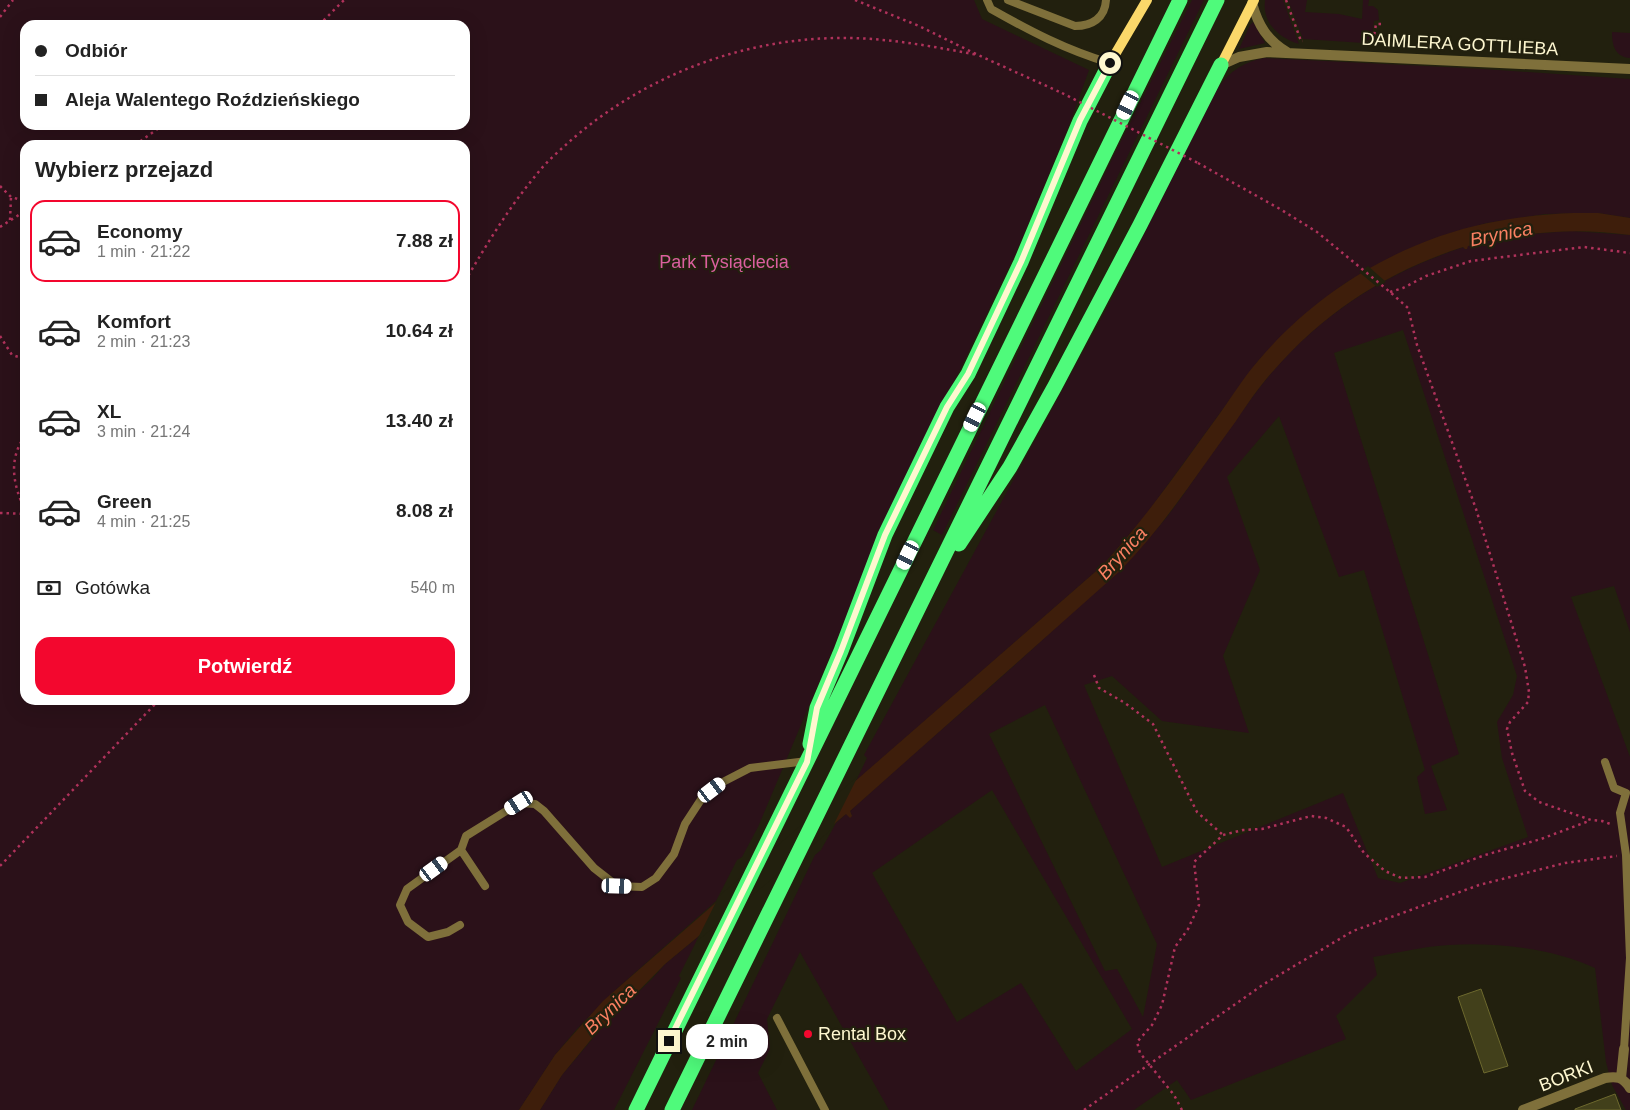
<!DOCTYPE html>
<html lang="pl">
<head>
<meta charset="utf-8">
<style>
	:root { --surface:#fff; --page:#f2f2f2; --text:#222; --muted:#767676; --line:#e0e0e0; --accent:#f3072e }
	body { margin:0; font-family:Helvetica,sans-serif; background:var(--page); color:var(--text); height:100vh; display:flex; flex-direction:column; font-size:19px; white-space:nowrap }
	* { box-sizing:border-box; margin:0 }
	p { font-size:16px; color:var(--muted) }
	.icon { flex:none; width:28px; height:28px; fill:none; stroke:currentColor; stroke-width:2; stroke-linecap:round; stroke-linejoin:round }
	.map { position:relative; flex:1; overflow:hidden }
	.side { position:absolute; left:20px; top:140px; width:450px; height:565px; display:flex; flex-direction:column; background:var(--surface); border-radius:15px; box-shadow:0 5px 20px #0002 }
	.side>* { flex:none }
	.banner { position:absolute; left:20px; top:20px; width:450px; height:110px; border-radius:15px; box-shadow:0 5px 20px #0002; display:grid; align-content:center; height:110px; padding:0 15px; background:var(--surface) }
	.end { position:absolute; width:22px; height:22px; margin:-11px; border:6px solid #fef7d0; background:#111; box-shadow:0 0 0 2px #111 }
	.from { border-radius:50% }
	.bubble { position:absolute; height:35px; border-radius:15px; background:var(--surface); box-shadow:0 5px 20px #0002; font-size:16px; font-weight:600; line-height:35px; text-align:center }
	.car { position:absolute; width:15px; height:30px; margin:-15px -8px; border-radius:6px; box-shadow:0 0 4px 1px #0007; background:linear-gradient(#fff 24%,#345 0 40%,#fff 0 76%,#345 0 86%,#fff 0) }
	.banner b { display:flex; align-items:center; gap:18px; height:48px; font-size:19px }
	.banner b+b { border-top:1px solid var(--line) }
	.banner i { width:12px; height:12px; background:var(--text) }
	ul { padding:0; list-style:none }
	li { display:flex; align-items:center; gap:15px; height:82px; margin:0 10px 8px; padding:0 5px; border:2px solid transparent; border-radius:15px }
	li div { flex:1 }
	li b { display:block; font-size:19px }
	li em { font-style:normal; font-weight:600 }
	li.active { border-color:var(--accent) }
	li>.icon { width:45px; height:45px; stroke-width:1.5 }
	h2 { padding:0 15px; font-size:22px; line-height:60px }
	.pay { display:flex; align-items:center; gap:12px; height:55px; padding:0 15px; font-size:19px }
	.pay p { margin-inline-start:auto }
	.action { display:flex; gap:10px; margin-top:auto; padding:10px 15px }
	.action a { flex:1; height:58px; border-radius:15px; background:var(--accent); color:#fff; font-size:20px; font-weight:600; line-height:58px; text-align:center }
	.map>svg:first-child { display:block }
	.green { fill:#2b1119; fill-rule:evenodd }
	.water { fill:#3e1e0b }
	.pier { fill:#22200e }
	.building { fill:#42401b; stroke:#6d692e }
	.lines { fill:none; stroke-linecap:round; stroke-linejoin:round }
	.path { stroke:#b0325b; stroke-width:2.5; stroke-dasharray:2.5 4; stroke-linecap:butt }
	.lane { stroke:#7f703b; stroke-width:8 }
	.street { stroke:#7f703b; stroke-width:10 }
	.secondary { stroke:#fbd86a; stroke-width:10 }
	.highway { stroke:#4ffa7b; stroke-width:15 }
	.path-bridge { stroke:#b0325b; stroke-width:2.5; stroke-dasharray:2.5 4; stroke-linecap:butt }
	.route { stroke:#fef7d0; stroke-width:6 }
	.poi-dot { fill:#f3072e; stroke:#22200e; stroke-width:2 }
	.labels { text-anchor:middle; dominant-baseline:central; stroke-width:4.5; stroke-linejoin:round; paint-order:stroke }
	.street-label { font-size:18px; fill:#fef7d0; stroke:#22200e }
	.park-label { font-size:18px; fill:#db5f9f; stroke:#22200e }
	.poi-label { font-size:18px; fill:#fef7d0; stroke:#22200e; text-anchor:start }
	.water-label { font-size:19px; font-style:italic; fill:#fa8062; stroke:#22200e }
</style>
</head>
<body>
<div class="map">
<svg width="1630" height="1110" viewBox="0 0 1630 1110">
	<rect width="100%" height="100%" fill="#22200e"/>
	<path class="green" d="M0 0H974L982 19 1089 70 1068 128 1016 253 886 523 758 827 742 857 737 860 716 901 612 993 576 1030 555 1055 519 1110H0ZM25 25H465V125H25ZM25 145H465V700H25Z
		M1192 0H1204L942 535 933 530 1116 151Z
		M1265 0H1283L1299 44C1279 38 1262 23 1265 0Z
		M1288 0H1307L1305 12 1339 14 1362 19 1363 0H1369L1368 6H1373L1378 10 1379 20 1374 21 1372 36 1364 43 1303 39Z
		M1253 22 1265 43 1239 49 1250 25Z
		M1612 32 1630 33V58C1615 57 1612 45 1612 32Z
		M1264 58 1484 69 1630 79V218L1598 213 1545 214 1487 223 1451 233 1414 247 1347 282 1332 293 1287 331 1258 361 1145 516 1102 566 856 781 867 758 864 755 1108 306 1215 93C1227 73 1241 63 1264 58Z
		M1572 231 1630 235V632L1614 586 1571 597 1630 757V1110H1626L1612 1085 1606 1062 1595 968C1552 948 1495 942 1449 945 1424 946 1398 953 1373 957L1377 975 1336 1016 1346 1039 1191 1100 1177 1080 1134 1110H889L800 952 767 1019 770 1049 758 1073 777 1110H692L815 855 821 850 836 823 846 814 852 816 850 811C934 734 1023 662 1104 581 1121 564 1140 548 1156 530 1178 505 1196 475 1216 448 1235 422 1253 394 1274 370 1325 311 1390 271 1464 247L1465 249H1467V246C1502 237 1536 233 1572 231ZM1403 330 1517 676 1513 695 1497 722 1502 758 1528 837 1400 883 1378 878 1343 793 1162 867 1084 685 1112 676 1162 721 1249 733 1223 656 1260 570 1227 477 1279 416 1339 577 1364 570 1425 770 1417 777 1425 814 1447 810 1431 766 1459 754 1334 353ZM1045 705 1157 944 1143 1017 1117 969 1105 971 989 734ZM992 790 1132 1029 1076 1071 1021 983 957 1022 872 873Z
		M699 936 679 976 681 978 614 1110H540L562 1075 604 1025 653 978 665 964Z"/>
	<path class="water" d="M1574 213H1598L1630 218V235C1575 227 1521 232 1468 246L1467 249H1465L1463 247C1389 271 1327 310 1275 369 1260 385 1248 403 1236 421 1199 471 1164 526 1120 571L850 811 852 816 850 818 846 814 665 964 593 1037 562 1075 540 1110H519L555 1055 603 1001 1102 566C1145 519 1181 467 1218 416 1231 398 1243 378 1258 361 1316 292 1400 241 1488 223 1516 217 1545 214 1574 213Z"/>
	<path class="pier" d="M1368 266 1386 282 1377 287 1359 272Z
		M858 776 831 830 696 942 719 896Z"/>
	<path class="building" d="M1481 989 1508 1066 1484 1073 1458 997Z
		M1615 1094 1621 1110H1575V1109Z"/>
	<g class="lines">
		<path class="path" d="M855 0 919 26 978 55 1062 93
			M1286 0 1301 41H1303
			M0 17 13 0
			M319 25 344 0
			M1366 44 1374 36 1376 24H1384
			M135 145 163 125
			M1198 163 1280 209 1317 232 1390 292 1408 308 1417 345 1476 509 1525 667 1529 692 1528 702 1510 722 1507 729 1512 753 1525 791 1539 802 1591 820 1602 821 1613 825
			M0 186 11 197 25 201
			M10 220 11 197
			M0 227 25 211
			M465 281C487 244 509 207 537 174 546 162 558 152 569 142 646 74 748 36 851 38 894 39 936 47 978 55
			M1390 292 1403 288 1426 276 1471 261 1584 247 1630 253
			M0 336 12 355 22 358 25 362
			M25 436C8 459 13 485 25 510
			M0 513 25 514
			M1094 675 1099 688 1125 703 1153 724 1197 812 1223 835
			M0 866 159 700
			M1084 1110 1264 984 1353 931 1479 885 1565 863 1617 856
			M1182 1110 1174 1095 1140 1053 1137 1042 1152 1025 1162 1005 1175 947 1188 929 1199 905 1194 862 1223 835 1243 830 1262 829 1311 816 1326 818 1346 827 1364 853 1385 871 1401 878 1425 877 1485 855 1541 839 1589 821"/>
		<path class="lane" d="M987 0 991 9C1030 31 1066 50 1110 63
			M1008 0 1075 26C1092 26 1105 18 1106 0
			M1605 762 1614 788 1626 793 1620 813 1626 855 1630 958 1624 1049
			M461 850 485 886
			M460 925 448 932 428 937 408 922 400 905 407 889 461 850 466 836 519 803 535 804 544 811 594 868 617 886 642 887 656 878 674 854 685 824 702 798 721 783 750 768 807 761
			M777 1018 825 1110"/>
		<path class="street" d="M1252 3C1258 25 1267 40 1287 52
			M1221 65 1239 57 1267 52 1630 69
			M1621 1078 1624 1049
			M1523 1110 1605 1078C1617 1076 1623 1077 1630 1088"/>
		<path class="secondary" d="M1110 63 1147 0
			M1221 65 1254 0"/>
		<path class="highway" d="M959 544 1010 467 1055 386 1140 225 1221 65
			M810 744 817 708 841 651 885 535 947 407 968 374 1021 262 1080 121 1110 63
			M636 1110 1180 0
			M672 1110 1217 0"/>
		<path class="path-bridge" d="M1062 93 1198 163"/>
	</g>
	<g class="lines">
		<path class="route" d="M669 1041 807 762 817 708 841 651 885 535 947 407 968 374 1021 262 1080 120 1110 63"/>
	</g>
	<circle class="poi-dot" cx="808" cy="1034" r="5"/>
	<g class="labels">
		<g class="street-label">
			<text transform="translate(1460 44) rotate(3)">DAIMLERA GOTTLIEBA</text>
			<text transform="translate(1566 1076) rotate(-21)">BORKI</text>
		</g>
		<g class="park-label">
			<text x="724" y="262">Park Tysiąclecia</text>
		</g>
		<g class="poi-label">
			<text x="818" y="1034">Rental Box</text>
		</g>
		<g class="water-label">
			<text transform="translate(1501 234) rotate(-11)">Brynica</text>
			<text transform="translate(1122 553) rotate(-48)">Brynica</text>
			<text transform="translate(610 1009) rotate(-44)">Brynica</text>
		</g>
	</g>
</svg>
<i class="end from" style="left:1110px;top:63px"></i>
<i class="end" style="left:669px;top:1041px"></i>
<div class="bubble" style="left:686px;top:1024px;width:82px">2 min</div>
<i class="car" style="left:1128px;top:105px;rotate:206deg"></i>
<i class="car" style="left:975px;top:417px;rotate:206deg"></i>
<i class="car" style="left:908px;top:555px;rotate:206deg"></i>
<i class="car" style="left:712px;top:790px;rotate:53deg"></i>
<i class="car" style="left:519px;top:803px;rotate:238deg"></i>
<i class="car" style="left:434px;top:869px;rotate:54deg"></i>
<i class="car" style="left:617px;top:886px;rotate:92deg"></i>
<div class="banner">
<b><i class="from"></i>Odbiór</b>
<b><i></i>Aleja Walentego Roździeńskiego</b>
</div>
<section class="side">
<h2>Wybierz przejazd</h2>
<ul>
<li class="active"><svg class="icon" aria-label="car" viewBox="0 0 24 24"><path d="M5 17H2v-5l4-1 3-4h7l3 4 3 1v5h-3M9 17h6M6 11h13"/><circle cx="7" cy="17" r="2"/><circle cx="17" cy="17" r="2"/></svg><div><b>Economy</b><p>1 min · 21:22</p></div><em>7.88 zł</em></li>
<li><svg class="icon" aria-label="car" viewBox="0 0 24 24"><path d="M5 17H2v-5l4-1 3-4h7l3 4 3 1v5h-3M9 17h6M6 11h13"/><circle cx="7" cy="17" r="2"/><circle cx="17" cy="17" r="2"/></svg><div><b>Komfort</b><p>2 min · 21:23</p></div><em>10.64 zł</em></li>
<li><svg class="icon" aria-label="car" viewBox="0 0 24 24"><path d="M5 17H2v-5l4-1 3-4h7l3 4 3 1v5h-3M9 17h6M6 11h13"/><circle cx="7" cy="17" r="2"/><circle cx="17" cy="17" r="2"/></svg><div><b>XL</b><p>3 min · 21:24</p></div><em>13.40 zł</em></li>
<li><svg class="icon" aria-label="car" viewBox="0 0 24 24"><path d="M5 17H2v-5l4-1 3-4h7l3 4 3 1v5h-3M9 17h6M6 11h13"/><circle cx="7" cy="17" r="2"/><circle cx="17" cy="17" r="2"/></svg><div><b>Green</b><p>4 min · 21:25</p></div><em>8.08 zł</em></li>
</ul>
<div class="pay"><svg class="icon" aria-label="cash" viewBox="0 0 24 24"><path d="M3 7h18v10H3z"/><circle cx="12" cy="12" r="2"/></svg>Gotówka<p>540 m</p></div>
<div class="action"><a>Potwierdź</a></div>
</section>
</div>
</body>
</html>
